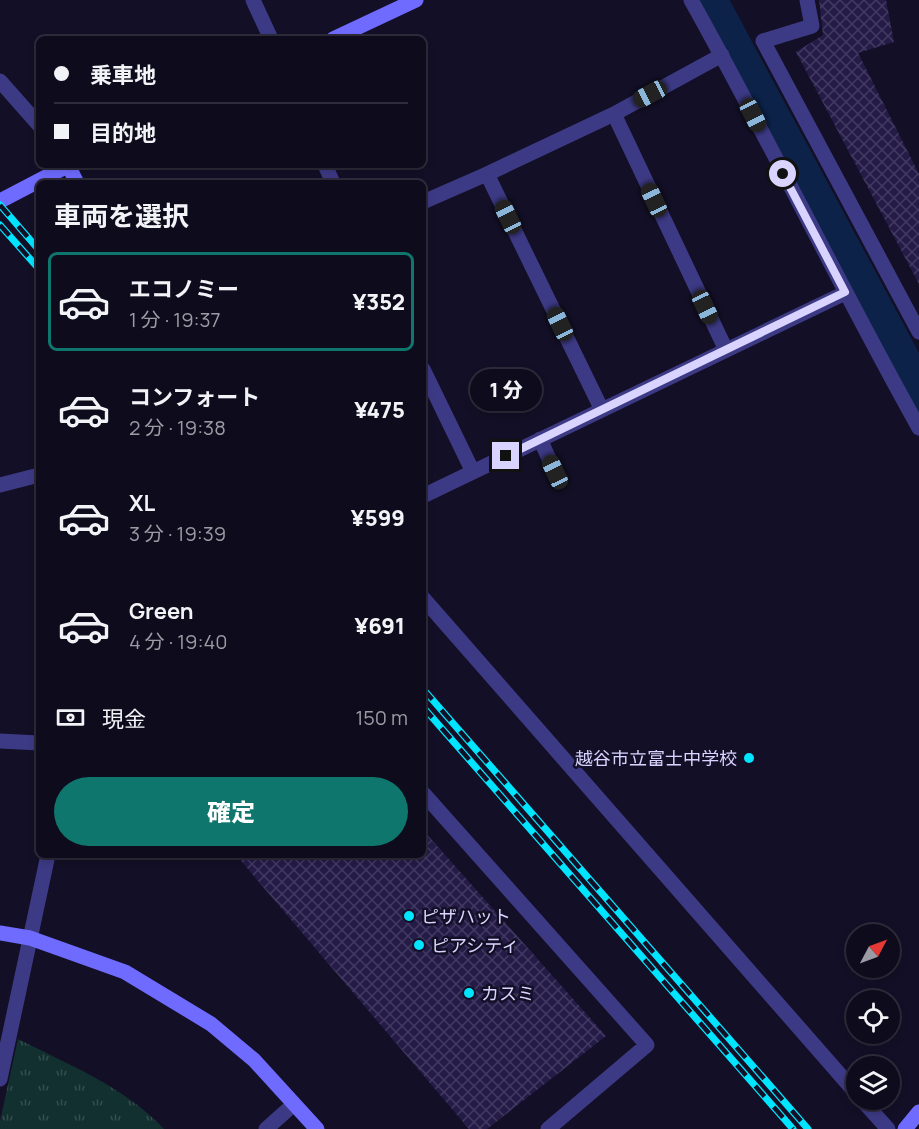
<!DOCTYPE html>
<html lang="ja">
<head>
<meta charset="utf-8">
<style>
	:root { --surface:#0e0b1c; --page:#1c1929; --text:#f1f3f6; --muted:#9b9ba3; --line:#2e2b3b; --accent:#0f766e }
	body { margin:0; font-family:Manrope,"Noto Sans JP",sans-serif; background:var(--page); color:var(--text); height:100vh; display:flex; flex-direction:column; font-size:22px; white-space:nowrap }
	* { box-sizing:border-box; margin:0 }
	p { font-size:20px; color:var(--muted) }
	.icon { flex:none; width:33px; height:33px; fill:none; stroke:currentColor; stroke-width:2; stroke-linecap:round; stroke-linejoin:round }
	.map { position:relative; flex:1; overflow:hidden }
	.details { position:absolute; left:36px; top:180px; width:390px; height:678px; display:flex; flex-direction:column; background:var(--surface); border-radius:9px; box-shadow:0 3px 9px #0003,0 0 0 2px var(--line) }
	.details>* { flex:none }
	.guide { position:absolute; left:36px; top:36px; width:390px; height:132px; border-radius:9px; box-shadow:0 3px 9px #0003,0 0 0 2px var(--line); display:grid; align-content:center; height:132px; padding:0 18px; background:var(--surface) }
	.needle { width:39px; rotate:49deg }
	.tools { position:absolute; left:846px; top:924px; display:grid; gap:12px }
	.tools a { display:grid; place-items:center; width:54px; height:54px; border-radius:50%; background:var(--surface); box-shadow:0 3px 9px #0003,0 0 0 2px var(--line); font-size:30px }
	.end { position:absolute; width:27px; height:27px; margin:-14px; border:8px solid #d9d4ff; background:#111; box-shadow:0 0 0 3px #111 }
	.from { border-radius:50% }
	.bubble { position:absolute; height:42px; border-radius:21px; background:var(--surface); box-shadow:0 3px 9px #0003,0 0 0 2px var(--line); font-size:20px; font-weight:800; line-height:42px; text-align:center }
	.car { position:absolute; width:18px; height:36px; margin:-18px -9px; border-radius:8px; box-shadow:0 0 4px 2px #0007; background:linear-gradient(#222 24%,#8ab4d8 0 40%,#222 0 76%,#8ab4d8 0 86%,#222 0) }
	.guide b { display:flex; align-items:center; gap:21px; height:57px; font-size:22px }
	.guide b+b { border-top:2px solid var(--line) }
	.guide i { width:15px; height:15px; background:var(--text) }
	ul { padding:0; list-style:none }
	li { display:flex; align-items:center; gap:18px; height:99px; margin:0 12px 9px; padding:0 6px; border:3px solid transparent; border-radius:9px }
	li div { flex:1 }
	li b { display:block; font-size:22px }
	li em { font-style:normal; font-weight:800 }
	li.active { border-color:var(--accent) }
	li>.icon { width:54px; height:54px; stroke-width:1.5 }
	h2 { padding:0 18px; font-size:27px; line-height:72px }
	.pay { display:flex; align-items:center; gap:15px; height:66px; padding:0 18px; font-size:22px }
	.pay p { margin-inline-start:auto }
	.primary-button { display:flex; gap:12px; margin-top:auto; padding:12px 18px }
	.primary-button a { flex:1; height:69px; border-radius:36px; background:var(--accent); color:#fff; font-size:24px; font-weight:800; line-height:69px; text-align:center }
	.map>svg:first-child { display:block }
	.park { fill:url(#park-tufts) }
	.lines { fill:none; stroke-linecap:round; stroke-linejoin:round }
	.river { stroke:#0c2248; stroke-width:40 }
	.building { fill:url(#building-cross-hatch) }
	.street { stroke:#3d3a85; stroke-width:15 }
	.secondary { stroke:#6f6bff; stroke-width:15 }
	.rail-casing { stroke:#00e5ff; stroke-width:7 }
	.rail { stroke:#130f26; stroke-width:4.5; stroke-dasharray:14; stroke-linecap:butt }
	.route { stroke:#d9d4ff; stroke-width:8 }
	.poi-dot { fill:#00e5ff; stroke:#130f26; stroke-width:2 }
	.labels { text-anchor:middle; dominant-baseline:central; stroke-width:5; stroke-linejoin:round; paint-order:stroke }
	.poi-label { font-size:18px; fill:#d9d4ff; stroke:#130f26; text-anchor:start }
</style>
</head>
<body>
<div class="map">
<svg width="919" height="1129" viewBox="0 0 919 1129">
	<defs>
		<pattern id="park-tufts" width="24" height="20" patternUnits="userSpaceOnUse" patternTransform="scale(1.5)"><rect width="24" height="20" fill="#12302f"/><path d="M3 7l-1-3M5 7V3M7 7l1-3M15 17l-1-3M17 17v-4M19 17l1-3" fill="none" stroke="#344d4e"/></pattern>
		<pattern id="building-cross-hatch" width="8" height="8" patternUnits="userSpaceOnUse" patternTransform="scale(1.5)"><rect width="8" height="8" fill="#241b47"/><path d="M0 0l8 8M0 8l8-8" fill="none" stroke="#433b63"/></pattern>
	</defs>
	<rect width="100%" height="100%" fill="#130f26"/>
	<path class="park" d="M18 1039C69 1065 125 1087 164 1129H0V1121Z"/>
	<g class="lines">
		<path class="river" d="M707 0 919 395"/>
	</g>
	<path class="building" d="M819 0H886L894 42 858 53 919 174V284L796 52 823 35Z
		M423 830 606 1036 487 1129H469L236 855H423Z"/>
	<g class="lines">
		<path class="street" d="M253 0 271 39
			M691 0C770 141 840 287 919 428
			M807 0 812 26 763 41 919 332
			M0 81 39 125
			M614 114 726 350
			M325 165 333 183
			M487 174 602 410
			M423 202 487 174 614 114 722 55
			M423 369 473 472
			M540 439 555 472
			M0 485 39 475
			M423 496 845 293
			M423 598 856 1093
			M0 741 39 743
			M423 793 647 1045 548 1129
			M0 1079 48 855
			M862 1100 888 1129
			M266 1129 294 1104"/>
		<path class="secondary" d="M333 39 416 0
			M68 165 77 183
			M0 201 69 165
			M0 933 30 938 125 972 211 1024 254 1060 317 1129
			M905 1129 919 1112"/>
		<g class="rail-casing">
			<path id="rail" d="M0 205 39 250
				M0 225 39 269
				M423 689 808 1129
				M423 707 793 1129"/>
		</g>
		<use href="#rail" class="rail"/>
	</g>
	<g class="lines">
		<path class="route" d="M506 456 845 292 783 174"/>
	</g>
	<g class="poi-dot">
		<circle cx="749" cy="758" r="6"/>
		<circle cx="409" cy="916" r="6"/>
		<circle cx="419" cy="945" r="6"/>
		<circle cx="469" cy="993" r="6"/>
	</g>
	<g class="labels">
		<g class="poi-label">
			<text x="737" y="758" text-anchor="end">越谷市立富士中学校</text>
			<text x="421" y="916">ピザハット</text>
			<text x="431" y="945">ピアシティ</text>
			<text x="481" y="993">カスミ</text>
		</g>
	</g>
</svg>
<div class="tools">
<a><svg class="needle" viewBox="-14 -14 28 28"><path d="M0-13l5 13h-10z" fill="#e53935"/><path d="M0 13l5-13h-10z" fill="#9b9ba3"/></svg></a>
<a><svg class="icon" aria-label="locate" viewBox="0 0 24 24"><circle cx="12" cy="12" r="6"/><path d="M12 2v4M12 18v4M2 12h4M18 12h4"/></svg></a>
<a><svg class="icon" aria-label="layers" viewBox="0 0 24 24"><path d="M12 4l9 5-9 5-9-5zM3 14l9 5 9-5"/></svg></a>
</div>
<i class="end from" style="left:783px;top:174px"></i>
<i class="end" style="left:506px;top:456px"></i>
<div class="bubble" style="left:470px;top:369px;width:72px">1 分</div>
<i class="car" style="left:650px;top:94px;rotate:242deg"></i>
<i class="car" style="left:753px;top:115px;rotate:153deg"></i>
<i class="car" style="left:654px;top:200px;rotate:335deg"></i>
<i class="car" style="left:508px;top:217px;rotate:334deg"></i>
<i class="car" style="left:705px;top:307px;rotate:155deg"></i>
<i class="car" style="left:560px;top:324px;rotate:334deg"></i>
<i class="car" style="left:555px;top:472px;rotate:335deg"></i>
<div class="guide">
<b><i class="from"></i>乗車地</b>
<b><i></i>目的地</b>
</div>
<section class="details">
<h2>車両を選択</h2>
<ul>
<li class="active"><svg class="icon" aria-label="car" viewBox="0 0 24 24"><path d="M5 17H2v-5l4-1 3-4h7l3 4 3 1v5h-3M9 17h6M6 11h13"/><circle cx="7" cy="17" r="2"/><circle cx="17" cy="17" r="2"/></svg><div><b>エコノミー</b><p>1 分 · 19:37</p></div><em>¥352</em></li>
<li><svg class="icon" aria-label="car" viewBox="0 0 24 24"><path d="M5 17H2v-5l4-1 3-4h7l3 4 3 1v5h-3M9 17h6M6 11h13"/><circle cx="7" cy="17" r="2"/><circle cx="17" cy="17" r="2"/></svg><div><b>コンフォート</b><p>2 分 · 19:38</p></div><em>¥475</em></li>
<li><svg class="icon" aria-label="car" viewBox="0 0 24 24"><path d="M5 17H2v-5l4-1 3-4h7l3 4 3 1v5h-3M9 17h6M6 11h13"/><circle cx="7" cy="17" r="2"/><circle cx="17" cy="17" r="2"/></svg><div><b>XL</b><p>3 分 · 19:39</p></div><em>¥599</em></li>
<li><svg class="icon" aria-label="car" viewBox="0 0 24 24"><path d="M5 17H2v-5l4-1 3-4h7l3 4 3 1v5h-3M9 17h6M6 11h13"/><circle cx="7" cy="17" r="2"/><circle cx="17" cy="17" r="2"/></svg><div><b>Green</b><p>4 分 · 19:40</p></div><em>¥691</em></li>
</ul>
<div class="pay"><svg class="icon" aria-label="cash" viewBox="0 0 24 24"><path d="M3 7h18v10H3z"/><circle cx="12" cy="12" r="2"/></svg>現金<p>150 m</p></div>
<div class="primary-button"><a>確定</a></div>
</section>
</div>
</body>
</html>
